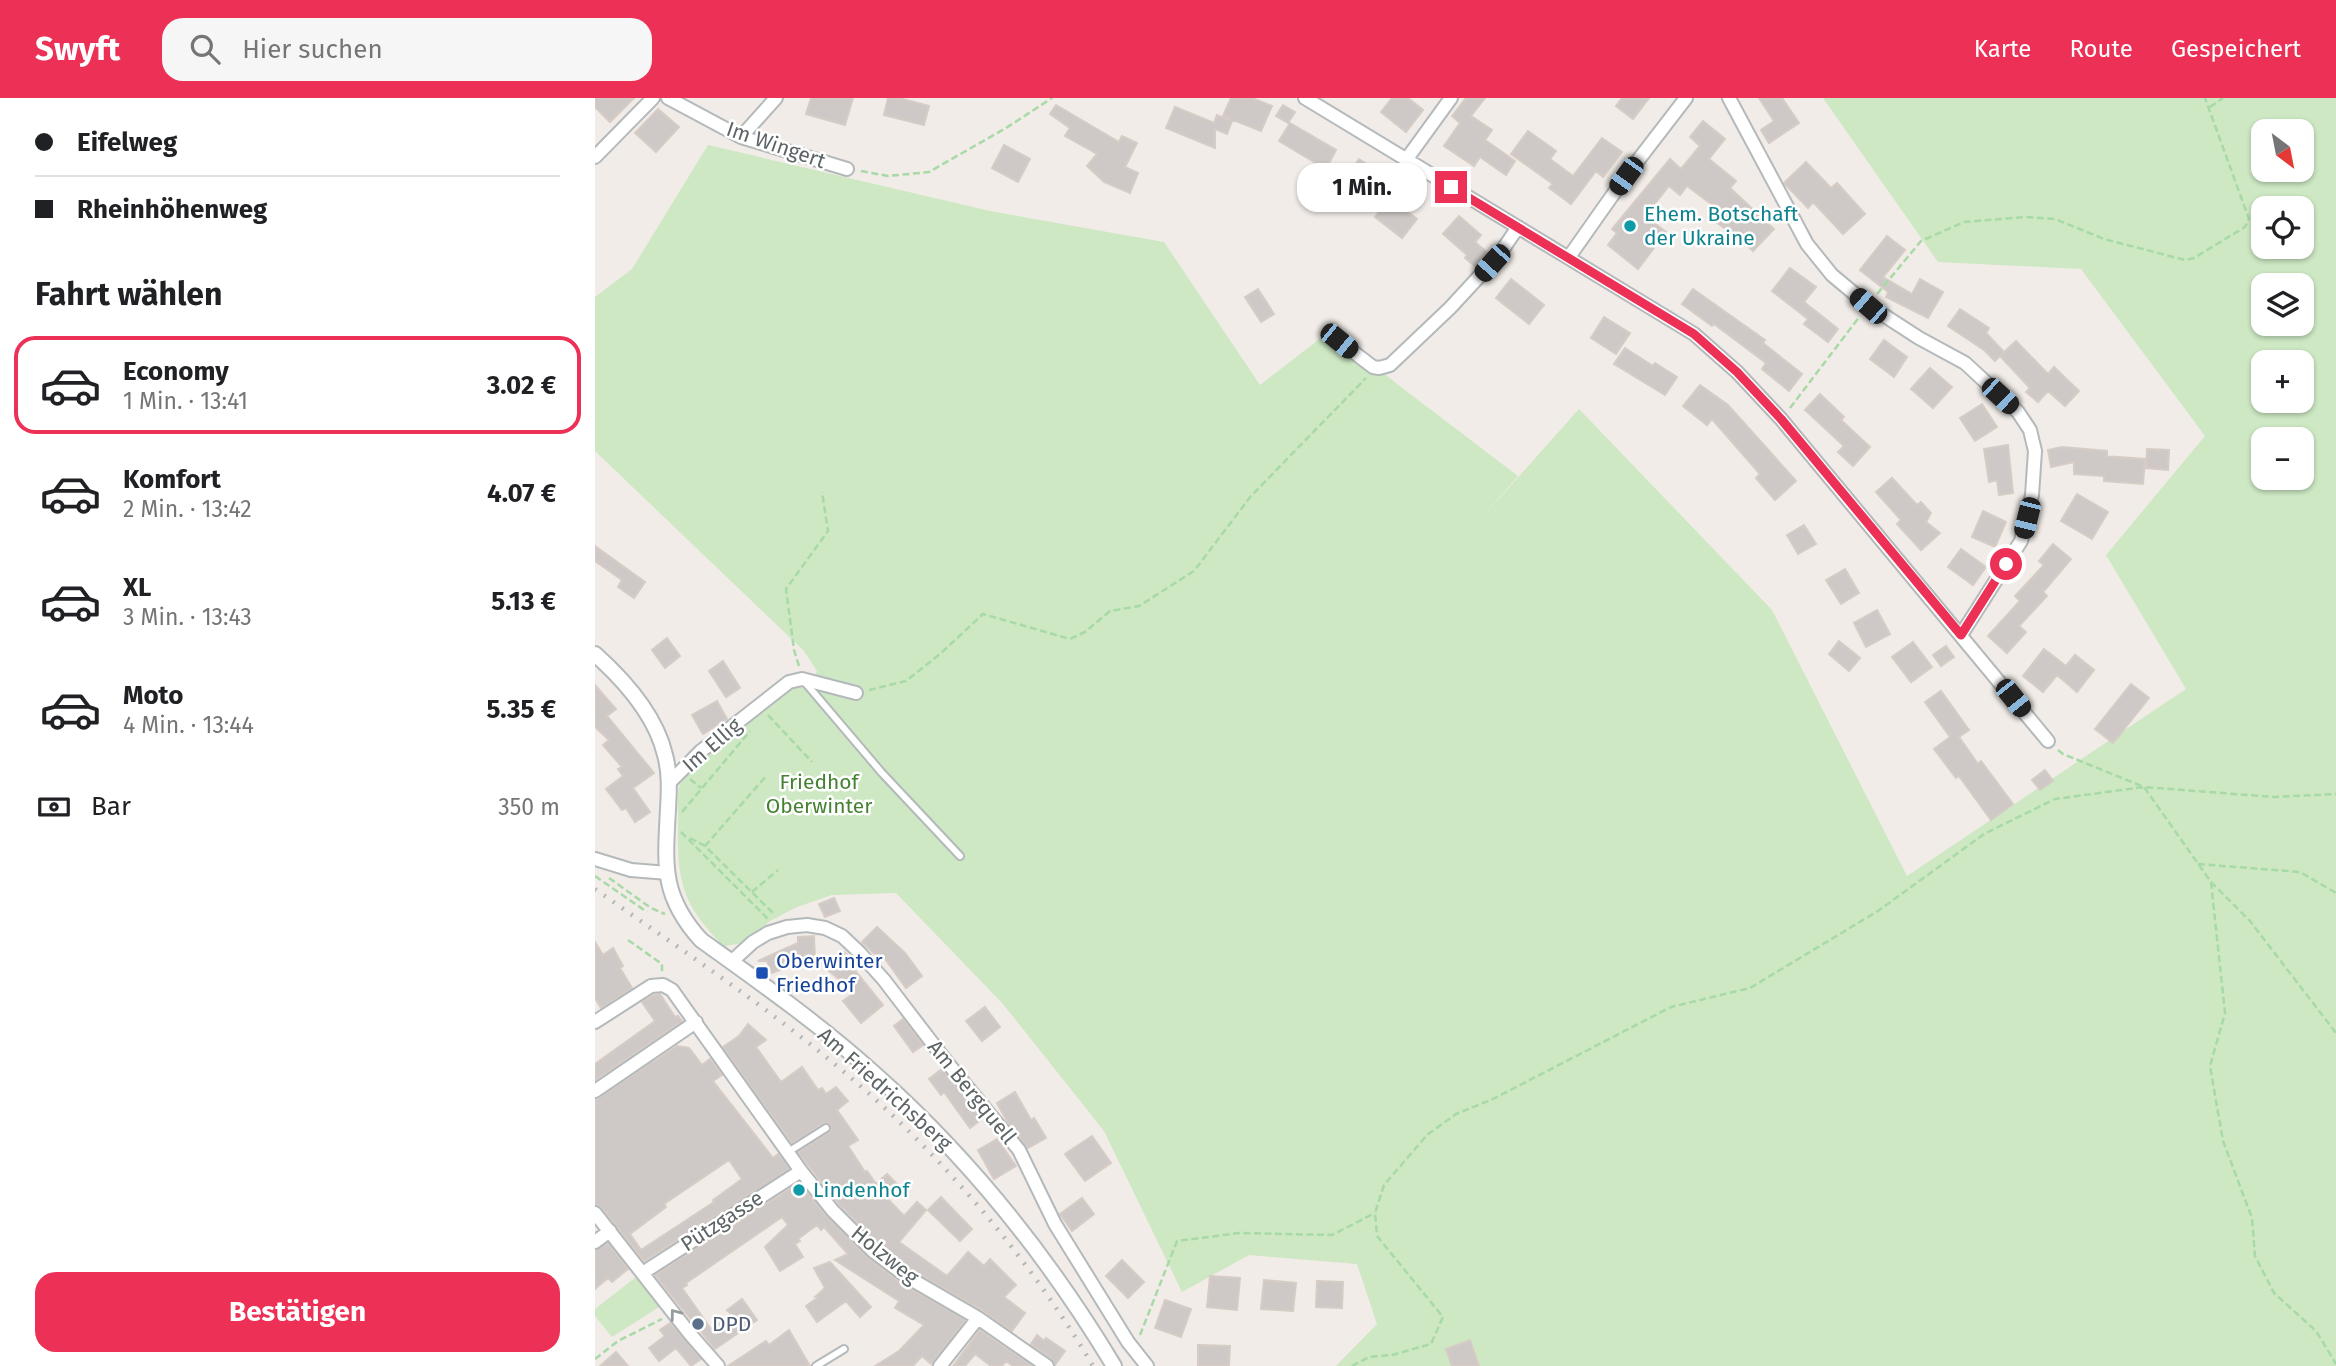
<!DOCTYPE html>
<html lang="de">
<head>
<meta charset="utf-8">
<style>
	:root { --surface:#fff; --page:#f6f6f6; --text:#202124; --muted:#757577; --line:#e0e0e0; --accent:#ed3056 }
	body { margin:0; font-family:"Fira Sans",sans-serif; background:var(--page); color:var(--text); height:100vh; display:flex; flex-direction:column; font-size:26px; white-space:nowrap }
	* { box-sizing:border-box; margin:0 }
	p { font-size:23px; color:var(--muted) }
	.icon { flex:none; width:38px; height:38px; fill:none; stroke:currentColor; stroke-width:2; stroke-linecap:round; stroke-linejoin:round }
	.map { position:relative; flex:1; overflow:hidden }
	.details { display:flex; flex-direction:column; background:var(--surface); width:595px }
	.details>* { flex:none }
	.guide { display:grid; align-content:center; height:154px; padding:0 35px; background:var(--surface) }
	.needle { width:46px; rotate:148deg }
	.controls { position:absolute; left:1656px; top:21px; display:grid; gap:14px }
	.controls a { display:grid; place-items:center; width:63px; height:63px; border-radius:14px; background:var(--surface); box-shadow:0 2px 5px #0004; font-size:35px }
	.end { position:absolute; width:32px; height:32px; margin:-16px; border:9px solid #ed3056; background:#fff; box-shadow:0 0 0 4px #fff }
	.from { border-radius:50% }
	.bubble { position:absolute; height:49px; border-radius:21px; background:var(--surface); box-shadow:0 2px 5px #0004; font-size:23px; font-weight:700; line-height:49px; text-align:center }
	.car { position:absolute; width:21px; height:42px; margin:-21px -10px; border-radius:9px; box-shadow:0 0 5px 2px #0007; background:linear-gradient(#222 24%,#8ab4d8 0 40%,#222 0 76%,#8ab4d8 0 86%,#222 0) }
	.guide b { display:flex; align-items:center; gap:24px; height:66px; font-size:26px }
	.guide b+b { border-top:2px solid var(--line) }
	.guide i { width:18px; height:18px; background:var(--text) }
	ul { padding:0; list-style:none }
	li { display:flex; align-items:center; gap:21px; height:98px; margin:0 14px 10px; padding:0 21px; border:4px solid transparent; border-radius:21px }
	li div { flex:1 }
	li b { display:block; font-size:26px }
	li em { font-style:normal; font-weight:700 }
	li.active { border-color:var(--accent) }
	li>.icon { width:63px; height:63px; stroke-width:1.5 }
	h2 { padding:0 35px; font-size:32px; line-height:84px }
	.pay { display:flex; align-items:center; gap:18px; height:77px; padding:0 35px; font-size:26px }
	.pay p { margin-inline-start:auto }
	.action { display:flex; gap:14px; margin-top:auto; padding:14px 35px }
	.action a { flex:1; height:80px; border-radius:21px; background:var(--accent); color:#fff; font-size:28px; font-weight:700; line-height:80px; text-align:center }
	header { display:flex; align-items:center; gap:42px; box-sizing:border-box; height:98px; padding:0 35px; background:var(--accent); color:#fff }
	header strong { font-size:33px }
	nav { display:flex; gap:38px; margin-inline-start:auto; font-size:24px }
	.search { width:490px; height:63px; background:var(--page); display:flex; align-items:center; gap:18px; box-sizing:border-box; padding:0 24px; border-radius:21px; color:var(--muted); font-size:26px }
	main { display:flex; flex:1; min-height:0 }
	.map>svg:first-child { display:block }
	.green { fill:#cde8c3; fill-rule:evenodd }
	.building { fill:#cec9c6; stroke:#d6ccc5; stroke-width:2; fill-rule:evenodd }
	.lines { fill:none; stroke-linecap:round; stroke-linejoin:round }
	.service-casing { stroke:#b4b9bb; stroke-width:10 }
	.minor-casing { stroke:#b4b9bb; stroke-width:16 }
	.tertiary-casing { stroke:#b4b9bb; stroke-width:18 }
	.path { stroke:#a7daa6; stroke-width:2.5; stroke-dasharray:7 3.5; stroke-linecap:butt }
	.service { stroke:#fff; stroke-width:6 }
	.minor { stroke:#fff; stroke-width:12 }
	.tertiary { stroke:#fff; stroke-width:14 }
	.rail { stroke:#b5b6b7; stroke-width:4.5; stroke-dasharray:2 9; stroke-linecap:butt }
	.oneway { stroke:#969b9c }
	.route { stroke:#ed3056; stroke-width:9 }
	.culture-dot { fill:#0f9aa8; stroke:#fff; stroke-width:2.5 }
	.transit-dot { fill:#1a4fb4; stroke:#fff; stroke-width:2.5 }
	.service-dot { fill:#5c6f8a; stroke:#fff; stroke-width:2.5 }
	.labels { text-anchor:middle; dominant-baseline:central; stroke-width:5; stroke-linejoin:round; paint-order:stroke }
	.street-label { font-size:21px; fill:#5e6567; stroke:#fff }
	.culture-label { font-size:21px; fill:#0d838f; stroke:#fff; text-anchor:start }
	.park-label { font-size:21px; fill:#448232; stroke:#fff }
	.transit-label { font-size:21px; fill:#164399; stroke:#fff; text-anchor:start }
	.service-label { font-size:21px; fill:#4e5e75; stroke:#fff; text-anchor:start }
</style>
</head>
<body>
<header>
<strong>Swyft</strong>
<div class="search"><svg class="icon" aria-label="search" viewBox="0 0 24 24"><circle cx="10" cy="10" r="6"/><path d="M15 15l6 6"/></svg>Hier suchen</div>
<nav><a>Karte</a><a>Route</a><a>Gespeichert</a></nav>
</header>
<main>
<section class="details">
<div class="guide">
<b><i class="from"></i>Eifelweg</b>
<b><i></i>Rheinhöhenweg</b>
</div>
<h2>Fahrt wählen</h2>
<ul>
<li class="active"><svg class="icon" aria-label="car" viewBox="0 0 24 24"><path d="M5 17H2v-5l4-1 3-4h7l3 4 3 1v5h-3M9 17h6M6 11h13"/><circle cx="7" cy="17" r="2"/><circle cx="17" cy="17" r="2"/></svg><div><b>Economy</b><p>1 Min. · 13:41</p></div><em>3.02 €</em></li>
<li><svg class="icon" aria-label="car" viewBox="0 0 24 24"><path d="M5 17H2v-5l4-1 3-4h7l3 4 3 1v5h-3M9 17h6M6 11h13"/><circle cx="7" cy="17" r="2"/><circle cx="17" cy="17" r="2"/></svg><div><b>Komfort</b><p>2 Min. · 13:42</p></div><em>4.07 €</em></li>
<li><svg class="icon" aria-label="car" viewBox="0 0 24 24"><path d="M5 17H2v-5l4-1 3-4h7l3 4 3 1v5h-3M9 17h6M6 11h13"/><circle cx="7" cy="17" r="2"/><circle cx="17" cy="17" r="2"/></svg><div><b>XL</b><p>3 Min. · 13:43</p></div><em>5.13 €</em></li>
<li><svg class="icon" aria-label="car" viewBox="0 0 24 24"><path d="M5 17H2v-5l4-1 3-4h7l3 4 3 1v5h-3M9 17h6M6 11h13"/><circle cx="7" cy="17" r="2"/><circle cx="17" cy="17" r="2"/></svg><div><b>Moto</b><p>4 Min. · 13:44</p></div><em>5.35 €</em></li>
</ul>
<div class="pay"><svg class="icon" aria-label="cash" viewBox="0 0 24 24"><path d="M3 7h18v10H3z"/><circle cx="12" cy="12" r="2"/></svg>Bar<p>350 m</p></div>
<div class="action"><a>Bestätigen</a></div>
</section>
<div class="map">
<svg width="1741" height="1268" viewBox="0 0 1741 1268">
	<rect width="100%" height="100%" fill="#f1ece7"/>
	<path class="green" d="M1228 0H1741V1268H741L782 1226 762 1166 654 1157 587 1194 509 1033 408 906 301 795 237 797 202 809 175 823 150 845 129 848C83 804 82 777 83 717 83 703 81 688 90 676 116 644 165 613 198 588L214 591 222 573 209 553 0 353V199L37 171 113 47 395 113 569 144 665 287 736 232 802 286 923 378 885 422 984 311 1177 512 1312 778 1591 591 1511 457 1610 338 1486 171 1343 164ZM1668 33H1706V72H1668ZM1668 110H1706V149H1668ZM1668 187H1706V226H1668ZM1668 264H1706V303H1668ZM1668 341H1706V380H1668Z
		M41 1179 64 1209 17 1239 0 1218V1211Z"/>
	<path class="building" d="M0 0H39L15 24 0 9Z
		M216 0H258L250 27 211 16Z
		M293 0H304L334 8 329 27 289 17Z
		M636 0H657L677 8 666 33 628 18Z
		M797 0H813L828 12 811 34 786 14Z
		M871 0H890L876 18 897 32 890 42 920 63 911 77 885 59 879 68 849 48 865 25 857 18Z
		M1027 0H1054L1038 21 1021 8Z
		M1164 0H1187L1204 25 1174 45 1166 32 1179 23Z
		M461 7 524 44 527 38 542 45 530 69 543 75 535 95 509 84 492 68 502 56 470 38 475 30 455 16Z
		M688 7 700 14 693 25 681 18Z
		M580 9 619 25 622 17 637 23 632 36 620 31V50L571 30Z
		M63 11 84 29 61 54 40 35Z
		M1108 23 1130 41 1114 61 1141 83 1135 90 1179 131 1158 153 1131 128 1129 130 1117 121 1123 111 1092 88 1085 97 1074 88 1050 118 1071 134 1043 171 1013 147 1022 135 1017 131 1075 61 1086 71 1105 48 1095 39Z
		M695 25 741 52 731 71 684 43Z
		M933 33 961 53 955 61 978 78 1007 40 1027 54 1008 79 1001 73 976 106 954 90 958 86 916 56Z
		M409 47 435 61 423 84 397 70Z
		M764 61 782 73 761 104 743 91Z
		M1211 64 1236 90 1242 85 1270 116 1248 136 1218 104 1213 110 1189 85Z
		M795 100 822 121 807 140 780 119Z
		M864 118 886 137 880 144 893 155 881 169 870 160 872 157 848 136Z
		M1292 138 1310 152 1288 179 1317 196 1325 181 1348 194 1333 220 1291 199 1293 194 1265 172Z
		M1195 170 1221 189 1209 204 1243 231 1233 244 1209 226 1213 221 1177 193Z
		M916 181 949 207 934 226 901 200Z
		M663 191 679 216 666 224 650 199Z
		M1098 191 1170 242 1168 245 1207 276 1194 293 1167 271 1171 265 1119 226 1117 228 1087 206Z
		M1365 211 1394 230 1391 235 1409 254 1400 263 1389 252 1353 228Z
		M1009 219 1035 235 1021 256 996 240Z
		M1289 242 1312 259 1299 279 1275 261Z
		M1421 243 1453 276 1459 269 1484 293 1470 308 1453 293 1443 304 1431 294 1435 290 1405 258Z
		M1030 250 1058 268 1060 265 1082 279 1070 297 1019 266Z
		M1335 270 1357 289 1338 310 1316 291Z
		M1105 287 1133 307 1201 383 1180 402 1161 380 1165 376 1117 321 1112 327 1088 308Z
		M1225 296 1249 319 1246 322 1275 349 1258 368 1243 354 1249 348 1210 312Z
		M1387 306 1402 329 1380 343 1365 320Z
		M1413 347 1418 395 1404 397 1402 382 1394 384 1389 351Z
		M1467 349 1512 353V357L1509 358 1550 361 1548 386 1509 383V378L1479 376V364L1456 369 1453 352Z
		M1552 351 1574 352 1573 372 1551 370Z
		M1297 380 1322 407 1326 404 1336 415 1331 424 1345 435 1326 452 1302 426 1306 422 1281 394Z
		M1482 396 1513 414 1497 441 1466 423Z
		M1388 413 1411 424 1400 449 1377 439Z
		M1209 427 1221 446 1203 456 1192 437Z
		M1458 446 1476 461 1448 494 1452 498 1424 528 1431 534 1412 555 1393 538 1425 503 1420 498 1449 467 1444 463Z
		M0 448 50 484 39 500 23 489 27 482 0 463Z
		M1366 451 1391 469 1378 487 1353 469Z
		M1250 471 1264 495 1246 506 1231 482Z
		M1282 512 1295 536 1271 549 1259 525Z
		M72 540 85 558 70 570 57 552Z
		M1244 543 1265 560 1254 573 1234 556Z
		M1318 544 1337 569 1316 584 1297 559Z
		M1351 548 1359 559 1346 568 1338 557Z
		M1449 551 1471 568 1480 557 1499 572 1482 594 1462 577 1448 594 1428 578Z
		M128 563 145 590 131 599 114 573Z
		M1536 586 1554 600 1518 645 1500 631Z
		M0 587 21 611 12 618 59 675 38 690 55 714 40 724 31 710 27 712 11 691 28 678 23 671 27 669 8 647 14 642 0 629Z
		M1346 593 1374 632 1364 639 1383 666 1386 663 1418 706 1396 722 1364 678 1361 680 1339 651 1355 639 1330 604Z
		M122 603 132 621 108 636 97 617Z
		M1450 672 1458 683 1445 692 1437 682Z
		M239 800 245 813 230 819 224 806Z
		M282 829 310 855 327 878 311 890 288 858 285 861 267 844Z
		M219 838 220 861 196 862 198 867 177 875 172 863H163L203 845V839Z
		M0 844 8 857 18 850 28 868 25 870 37 890 6 910 0 900Z
		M249 854 262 865 258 870 288 907 266 925 248 903 260 894 234 873Z
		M65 896 80 919 83 918 87 923 0 982V966L60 923 47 904 59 897Z
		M390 909 405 929 387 943 371 923Z
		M308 921 328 947 318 954 299 928Z
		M153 926 171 942 161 949 186 984 207 969 223 992 227 990 231 996 241 989 253 1003 242 1012 263 1042 253 1048 270 1074 272 1073 281 1086 292 1076 303 1087 290 1098 309 1118 322 1104 331 1112 304 1144 352 1178 373 1154 389 1168 395 1161 421 1187 409 1199 430 1215 417 1233 387 1212 319 1173 285 1147 245 1107 203 1054 235 1034 237 1030 235 1026 228 1025 197 1045 128 949 144 938Z
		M82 948 94 950 107 967 115 961 127 977 118 983 178 1060 183 1056 194 1071 49 1163 7 1110 0 1106V1002ZM134 1062 147 1081 118 1102 119 1104 46 1152 35 1136 71 1109 69 1106Z
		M347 971 387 1021 375 1030 349 994 346 997 334 981Z
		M420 994 436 1022 439 1020 451 1040 433 1050 413 1025 402 1005Z
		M497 1038 516 1065 490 1083 470 1056Z
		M402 1041 421 1068 399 1081 383 1052Z
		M204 1085 232 1119 274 1161 309 1187 370 1222 336 1266 327 1258 318 1268H280L304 1253 329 1227 300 1210 304 1203 240 1162 253 1156 229 1129 226 1132 222 1127 203 1141 205 1143 200 1146 208 1159 185 1173 170 1149 193 1127 187 1119 91 1185 92 1187 87 1190 116 1231 136 1216 132 1212 147 1201 162 1222 120 1251 60 1177Z
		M346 1099 377 1131 365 1143 333 1112Z
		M487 1100 499 1116 477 1133 465 1116Z
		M13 1145 33 1171 17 1184 13 1180 0 1191V1153Z
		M527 1162 549 1184 533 1200 511 1178Z
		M235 1164 276 1209 265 1219 251 1203 222 1224 211 1208 222 1200 220 1199 230 1190 219 1170Z
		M615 1178 645 1180 642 1212 612 1209Z
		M669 1182 701 1185 698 1213 666 1211Z
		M722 1183 748 1184 747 1210 721 1209Z
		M570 1202 596 1211 586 1239 560 1230Z
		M75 1225 106 1261 96 1268 81 1250 64 1263 54 1250 70 1238 65 1232Z
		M194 1232 215 1268H133L171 1243 174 1247Z
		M385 1232 437 1268H418L411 1263 407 1268H396L380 1256 370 1268H358Z
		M442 1237 449 1243 451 1240 470 1253 460 1267 457 1261 436 1246Z
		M875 1242 884 1268H857L851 1251Z
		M603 1247 635 1248 634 1268H603Z
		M21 1254 33 1268H5Z"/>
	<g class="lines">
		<g class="service-casing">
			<path id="service" d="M208 582 287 675 365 758
				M193 1054 231 1030
				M221 1268 249 1251"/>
		</g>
		<g class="minor-casing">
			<path id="minor" d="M73 0 146 39 252 71
				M710 0 1099 236 1142 274 1186 321 1453 643
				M1134 0 1212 146 1237 177 1273 207 1324 240 1370 265 1423 314 1435 332 1440 353 1437 397 1426 443 1366 537
				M146 39 181 0
				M0 59 58 0
				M811 62 856 0
				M974 159 1031 78 1091 0
				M744 243 778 269 784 270 795 267 855 210 904 157 923 129
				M74 685 106 653 194 584 207 581 261 595
				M0 761 36 772 73 775
				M136 864 158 844 173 835 192 829 212 827 230 830 247 838 264 854 289 882 351 963 424 1052 460 1126 533 1244 552 1268
				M0 924 56 888 68 887 77 892 206 1073 238 1113 279 1154 314 1180 383 1220 452 1268
				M0 993 101 924
				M0 1115 95 1236 123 1268
				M0 1144 15 1133
				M49 1174 206 1073
				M345 1268 383 1220"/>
		</g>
		<g class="tertiary-casing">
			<path id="tertiary" d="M0 556C29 582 61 618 70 657 75 675 74 693 73 711 70 767 66 798 106 842 166 885 227 928 282 978 376 1062 454 1160 519 1268"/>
		</g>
		<path class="path" d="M1615 9 1628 0
			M266 73 293 78 334 74 411 30 457 0
			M1282 196 1326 143 1369 124 1430 119 1460 121 1509 141 1590 162 1599 160 1650 129 1654 121 1610 0
			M1195 310 1265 218
			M204 568 199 552 191 491 233 433 227 394
			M274 592 311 583 345 556 388 516 475 541 490 534 515 513 544 508 599 473 656 398 771 280
			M173 617 217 664
			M1463 652 1468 656 1549 689 1616 784 1655 823 1741 935
			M95 681 106 690
			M87 714 155 633
			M86 734 173 821
			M95 740 110 748 180 817
			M110 748 172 677
			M1603 766 1705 774 1741 795
			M0 778 52 814
			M14 780 56 810 70 816
			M1616 784 1630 915 1615 968 1628 1043 1657 1120 1660 1158 1679 1195 1721 1233 1741 1266
			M157 794 183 772
			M33 842 67 866V873
			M545 1237 582 1143 644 1135 737 1137 780 1115
			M0 1261 23 1243 67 1221
			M757 1268 774 1259 797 1257 836 1246 848 1219 782 1138 780 1115 789 1087 832 1037 861 1016 898 1001 1076 909 1155 890 1283 813 1389 736 1460 701 1549 689 1679 699 1741 696"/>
		<use href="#service" class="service"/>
		<use href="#minor" class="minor"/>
		<use href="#tertiary" class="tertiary"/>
		<path class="rail" d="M0 791C95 858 194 923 280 1001 365 1079 440 1170 498 1268"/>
	</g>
	<defs><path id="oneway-chevron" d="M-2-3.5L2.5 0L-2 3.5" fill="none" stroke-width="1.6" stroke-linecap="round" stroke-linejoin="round" transform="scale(1.75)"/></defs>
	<use class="oneway" href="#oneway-chevron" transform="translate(80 1216) rotate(-127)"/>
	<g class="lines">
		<path class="route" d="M856 89 1099 236 1142 274 1186 321 1366 537 1411 466"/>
	</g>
	<g class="culture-dot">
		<circle cx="1035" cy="128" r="7"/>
		<circle cx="204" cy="1092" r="7"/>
	</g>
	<rect class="transit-dot" x="160" y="868" width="14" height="14" rx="3.5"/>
	<circle class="service-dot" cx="103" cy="1226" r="7"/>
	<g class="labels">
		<g class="street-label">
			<text transform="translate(181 47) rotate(19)">Im Wingert</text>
			<text transform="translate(117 647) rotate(-41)">Im Ellig</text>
			<text transform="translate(290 991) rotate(42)">Am Friedrichsberg</text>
			<text transform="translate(377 994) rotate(51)">Am Bergquell</text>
			<text transform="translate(127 1123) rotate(-33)">Pützgasse</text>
			<text transform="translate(290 1157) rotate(39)">Holzweg</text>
		</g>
		<g class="culture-label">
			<text x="1049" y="116">Ehem. Botschaft<tspan x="1049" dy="24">der Ukraine</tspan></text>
			<text x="218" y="1092">Lindenhof</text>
		</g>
		<g class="park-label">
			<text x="224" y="684">Friedhof<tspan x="224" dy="24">Oberwinter</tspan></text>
		</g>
		<g class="transit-label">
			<text x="181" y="863">Oberwinter<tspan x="181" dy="24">Friedhof</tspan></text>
		</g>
		<g class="service-label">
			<text x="117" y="1226">DPD</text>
		</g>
	</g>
</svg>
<div class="controls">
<a><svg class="needle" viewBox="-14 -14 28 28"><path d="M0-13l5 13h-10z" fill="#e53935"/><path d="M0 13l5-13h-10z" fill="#757577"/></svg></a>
<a><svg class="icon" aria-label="locate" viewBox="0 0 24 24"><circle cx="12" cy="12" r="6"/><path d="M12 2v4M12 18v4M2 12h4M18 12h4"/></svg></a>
<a><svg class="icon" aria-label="layers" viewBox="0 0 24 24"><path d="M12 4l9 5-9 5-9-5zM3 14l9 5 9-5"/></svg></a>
<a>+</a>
<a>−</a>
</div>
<i class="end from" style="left:1411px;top:466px"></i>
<i class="end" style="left:856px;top:89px"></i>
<div class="bubble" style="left:702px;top:65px;width:130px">1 Min.</div>
<i class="car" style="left:1031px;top:78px;rotate:216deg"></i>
<i class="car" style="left:897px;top:165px;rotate:222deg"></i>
<i class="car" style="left:1273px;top:208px;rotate:311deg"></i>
<i class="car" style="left:744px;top:243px;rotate:129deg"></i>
<i class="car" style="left:1405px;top:298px;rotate:133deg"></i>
<i class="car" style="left:1432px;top:420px;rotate:194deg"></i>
<i class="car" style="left:1418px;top:600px;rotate:141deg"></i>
</div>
</main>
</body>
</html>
